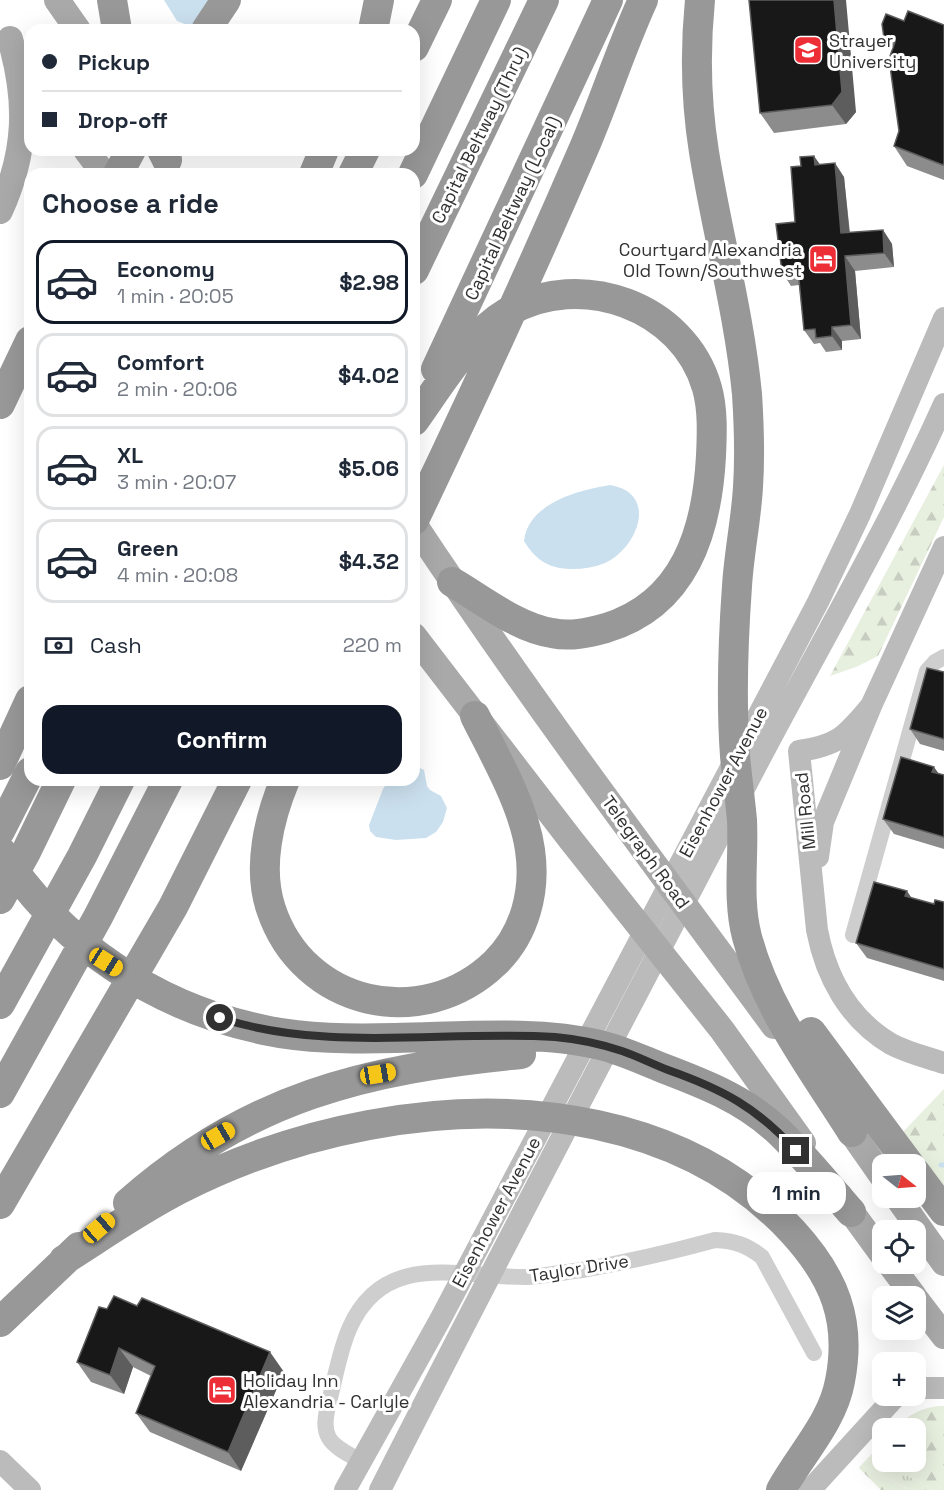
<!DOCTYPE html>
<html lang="en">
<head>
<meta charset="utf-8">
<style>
	:root { --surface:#fff; --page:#f2f2f3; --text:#1f2937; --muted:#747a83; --line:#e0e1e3; --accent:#111827 }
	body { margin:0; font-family:"Space Grotesk",sans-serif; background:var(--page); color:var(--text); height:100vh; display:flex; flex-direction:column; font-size:22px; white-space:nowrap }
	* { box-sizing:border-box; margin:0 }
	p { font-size:20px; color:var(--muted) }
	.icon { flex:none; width:33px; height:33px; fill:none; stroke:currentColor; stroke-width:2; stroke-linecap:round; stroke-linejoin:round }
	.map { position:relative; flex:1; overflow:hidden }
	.panel { position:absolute; left:24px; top:168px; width:396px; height:618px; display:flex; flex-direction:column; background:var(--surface); border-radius:18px; box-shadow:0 6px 24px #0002 }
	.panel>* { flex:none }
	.guide { position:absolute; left:24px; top:24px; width:396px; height:132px; border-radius:18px; box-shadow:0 6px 24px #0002; display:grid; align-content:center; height:132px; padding:0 18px; background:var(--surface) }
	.needle { width:39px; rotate:107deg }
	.buttons { position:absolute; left:872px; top:1154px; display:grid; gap:12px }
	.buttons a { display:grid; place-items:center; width:54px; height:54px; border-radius:12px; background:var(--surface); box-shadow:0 6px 24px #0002; font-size:30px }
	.end { position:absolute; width:27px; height:27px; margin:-14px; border:8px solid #313131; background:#fff; box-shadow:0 0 0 3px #fff }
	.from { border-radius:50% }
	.bubble { position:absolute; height:42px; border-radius:18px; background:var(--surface); box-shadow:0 6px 24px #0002; font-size:20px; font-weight:600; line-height:42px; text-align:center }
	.car { position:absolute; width:18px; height:36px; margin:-18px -9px; border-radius:8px; box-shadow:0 0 4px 2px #0007; background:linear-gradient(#f5c518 24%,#345 0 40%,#f5c518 0 76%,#345 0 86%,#f5c518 0) }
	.guide b { display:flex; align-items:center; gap:21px; height:57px; font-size:22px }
	.guide b+b { border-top:2px solid var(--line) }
	.guide i { width:15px; height:15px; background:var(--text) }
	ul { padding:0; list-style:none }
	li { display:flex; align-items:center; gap:18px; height:84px; margin:0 12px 9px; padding:0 6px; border:3px solid var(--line); border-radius:18px }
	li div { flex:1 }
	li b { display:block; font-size:22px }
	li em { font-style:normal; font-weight:600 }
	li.active { border-color:var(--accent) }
	li>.icon { width:54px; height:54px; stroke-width:1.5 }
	h2 { padding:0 18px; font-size:27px; line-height:72px }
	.pay { display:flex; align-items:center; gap:15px; height:66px; padding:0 18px; font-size:22px }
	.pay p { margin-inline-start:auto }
	.cta { display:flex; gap:12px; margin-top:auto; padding:12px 18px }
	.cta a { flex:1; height:69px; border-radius:18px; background:var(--accent); color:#fff; font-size:24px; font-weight:600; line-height:69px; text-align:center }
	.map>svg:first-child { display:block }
	.grass { fill:url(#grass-tufts) }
	.forest { fill:url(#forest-firs) }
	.water { fill:#cbe0ef }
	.pier { fill:#fff }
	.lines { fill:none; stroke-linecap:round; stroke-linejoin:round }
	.stream { stroke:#cbe0ef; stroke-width:5 }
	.street { stroke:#cecece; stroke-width:16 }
	.secondary { stroke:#bbb; stroke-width:22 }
	.primary { stroke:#a9a9a9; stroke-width:26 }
	.highway { stroke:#989898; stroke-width:30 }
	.wall { fill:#8c8c8c }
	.shaded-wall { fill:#5d5d5d }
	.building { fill:#181818; stroke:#5d5d5d; stroke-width:1.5 }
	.route { stroke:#313131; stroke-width:8 }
	.labels { text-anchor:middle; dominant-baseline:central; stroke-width:6; stroke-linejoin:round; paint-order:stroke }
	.poi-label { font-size:18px; fill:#313131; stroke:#fff; text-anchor:start }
	.street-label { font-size:18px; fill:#313131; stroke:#fff }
</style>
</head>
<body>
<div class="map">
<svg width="944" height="1490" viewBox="0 0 944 1490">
	<defs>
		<pattern id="grass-tufts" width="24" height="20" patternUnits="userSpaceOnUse" patternTransform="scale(1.5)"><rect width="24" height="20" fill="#e7efdf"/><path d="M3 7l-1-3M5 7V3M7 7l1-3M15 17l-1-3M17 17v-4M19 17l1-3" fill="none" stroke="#c7cdc0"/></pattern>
		<pattern id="forest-firs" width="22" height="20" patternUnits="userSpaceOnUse" patternTransform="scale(1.5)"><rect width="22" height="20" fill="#e7efdf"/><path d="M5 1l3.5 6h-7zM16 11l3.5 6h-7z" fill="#c7cdc0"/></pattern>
	</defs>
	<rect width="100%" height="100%" fill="#fff"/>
	<path class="grass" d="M870 1456 934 1490H911L861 1465Z"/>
	<path class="forest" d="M944 465V517L878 656 856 667 830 676Z
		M944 1089V1193L900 1135Z
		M944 1406V1490H934L870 1456 882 1442V1461H915V1428H895C909 1414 924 1406 944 1406Z
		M861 1465 911 1490H881L859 1468Z"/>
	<path class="water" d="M164 0H214L195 28 177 21Z
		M610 485C659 493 638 548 605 563 595 567 584 569 573 569 550 569 536 561 524 541 528 503 579 490 610 485Z
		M414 765 424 770 427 786 430 790 441 796 447 808 443 822 436 832 426 838 396 840 376 837 370 831 369 825 383 789 389 780H414Z"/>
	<path class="pier" d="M0 0H19L7 19 0 25Z"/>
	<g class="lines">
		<path class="stream" d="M941 1165H944"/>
		<path class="street" d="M853 935 927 671 935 662 944 657
			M361 1461C327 1443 319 1437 330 1398 336 1374 340 1349 350 1327 385 1249 461 1278 527 1277 545 1276 564 1272 582 1270 627 1262 671 1252 715 1240 735 1241 747 1245 762 1257L814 1353"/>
		<path class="secondary" d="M871 706C846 735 840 745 799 751L817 930C826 977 849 1019 891 1044 908 1053 926 1057 944 1063
			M818 857 823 822 871 706 944 547
			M915 1390 925 1388H944
			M0 1461 30 1490
			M345 1490 441 1318 818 602 860 514 944 318
			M380 1490C503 1247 631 1006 757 764 820 644 889 527 944 404
			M810 1490 894 1398 900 1395"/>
		<path class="primary" d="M57 0 78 30
			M86 150 104 174
			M0 211C27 151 28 101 10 39
			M414 524C528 696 652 861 774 1026
			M414 636 571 840 722 1030 803 1143
			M840 1116 882 1176
			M839 1195 882 1254
			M897 1197 944 1263
			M889 1263 914 1296
			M915 1298 944 1336"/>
		<path class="highway" d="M112 0 117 30
			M700 0C695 50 696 102 704 152 717 233 739 312 747 394 749 425 750 457 748 487 746 521 739 553 737 586 733 642 731 700 735 756 737 777 740 799 742 820 744 859 737 899 747 937 766 1009 813 1070 852 1132
			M206 30 226 0
			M373 30 379 0
			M414 47 437 0
			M162 150 167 160
			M118 174 131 150
			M314 174 324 150
			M353 174 365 150
			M413 174 496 0
			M414 270 544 0
			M436 369 608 0
			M0 404 30 341
			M414 421C440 385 469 335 508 312 580 269 684 306 707 388 713 409 712 434 711 456 707 531 685 604 606 628 588 633 570 637 552 633 516 627 483 600 452 582
			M414 520C473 397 530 273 584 148 605 99 621 48 643 0
			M0 765 30 700
			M285 780C269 818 257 868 271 909 303 1006 422 1033 495 963 525 934 536 891 530 850 524 806 495 756 475 716
			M0 831 30 772
			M0 850C60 944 155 1007 264 1030 306 1039 352 1039 395 1038 461 1037 537 1030 600 1045 621 1050 640 1059 660 1067 702 1083 742 1098 776 1129 801 1152 828 1186 851 1212
			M0 899 26 852 61 780
			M0 1004 82 856 120 780
			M811 1032 909 1164
			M0 1093 98 917 168 780
			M915 1172 944 1211
			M128 1203C248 1097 365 1069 521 1054
			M0 1204 173 907 237 780
			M64 1260C102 1236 139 1210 180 1189 239 1159 304 1137 369 1125 517 1097 687 1117 793 1232 834 1277 852 1320 840 1381 833 1421 801 1454 781 1490
			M0 1322 79 1247"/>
	</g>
	<path class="wall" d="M749 0 856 112 846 124 774 133 760 113Z
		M904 21 944 25V180L907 166 894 146 899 131 892 50 884 38Z
		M820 164 844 177 850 233 883 230 892 244 894 267 855 271 861 339 842 341V350L826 352 820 343 814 344 804 330 799 285 791 286 782 272Z
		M944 672V751L920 744 910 729Z
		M939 774 944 775V849L894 834 883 819Z
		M912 898 934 904 944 902V981L867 958 856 943Z
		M99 1307 284 1372 241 1471 150 1432 136 1413 151 1376 133 1367 124 1394 91 1382 77 1362Z"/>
	<path class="shaded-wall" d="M834 0H846L856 112 846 124 832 105Z
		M814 156 824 170 815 165Z
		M835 163 844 177 851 248 841 233Z
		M883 230 892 244 894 267 884 253Z
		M845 256 855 271 861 339 851 325Z
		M832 327 842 341V350L832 336Z
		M934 767 944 781 932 772Z
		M907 891 917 906 905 896Z
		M119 1348 133 1367 124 1394 110 1375Z
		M270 1352 284 1372 241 1471 228 1452Z"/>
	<path class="building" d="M749 0H834L842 92 832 105 760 113Z
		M908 11 944 25V163L943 165 894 146 899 131 889 59 895 42 884 38 882 24 886 14 904 21Z
		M814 156 815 165 835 163 841 233 883 230 884 253 845 256 851 325 832 327V336L816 338 815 329 804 330 798 270 782 272 776 224 795 222 791 167 801 166 800 157Z
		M927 668 944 672V739L910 729Z
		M901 757 934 767 932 772 944 775V837L883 819Z
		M874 882 907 891 905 896 934 904 935 900 944 902V969L856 943Z
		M114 1296 137 1306 142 1298 270 1352 228 1452 136 1413 155 1366 119 1348 110 1375 77 1362 99 1307 107 1309Z"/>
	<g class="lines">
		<path class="route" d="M220 1018C329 1053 443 1030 555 1037 577 1039 601 1044 622 1051 637 1056 652 1064 668 1070 722 1089 758 1108 796 1151"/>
	</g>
	<defs>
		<g id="university-square" transform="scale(1.5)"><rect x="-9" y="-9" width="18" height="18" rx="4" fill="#ee2e37" stroke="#fff"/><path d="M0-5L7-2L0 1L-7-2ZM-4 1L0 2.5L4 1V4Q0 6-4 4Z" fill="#fff"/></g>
		<g id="hotel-square" transform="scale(1.5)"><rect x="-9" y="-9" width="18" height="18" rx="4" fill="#ee2e37" stroke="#fff"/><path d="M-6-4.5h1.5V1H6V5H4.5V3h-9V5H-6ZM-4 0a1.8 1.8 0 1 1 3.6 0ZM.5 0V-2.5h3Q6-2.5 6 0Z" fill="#fff"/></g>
	</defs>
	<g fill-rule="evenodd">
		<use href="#university-square" x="808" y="50"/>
		<use href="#hotel-square" x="823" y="259"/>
		<use href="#hotel-square" x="222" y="1390"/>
	</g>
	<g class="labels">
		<g class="poi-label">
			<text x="829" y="40">Strayer<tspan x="829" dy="21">University</tspan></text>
			<text x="802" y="249" text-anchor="end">Courtyard Alexandria<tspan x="802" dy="21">Old Town/Southwest</tspan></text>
			<text x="243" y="1380">Holiday Inn<tspan x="243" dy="21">Alexandria - Carlyle</tspan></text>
		</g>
		<g class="street-label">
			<text transform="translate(479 135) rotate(-64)">Capital Beltway (Thru)</text>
			<text transform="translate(512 208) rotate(-65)">Capital Beltway (Local)</text>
			<text transform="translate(723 782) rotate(-62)">Eisenhower Avenue</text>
			<text transform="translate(805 811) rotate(-96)">Mill Road</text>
			<text transform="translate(646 852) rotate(54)">Telegraph Road</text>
			<text transform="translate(496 1212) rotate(-62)">Eisenhower Avenue</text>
			<text transform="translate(579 1268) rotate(-9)">Taylor Drive</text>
		</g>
	</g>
</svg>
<div class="buttons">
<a><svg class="needle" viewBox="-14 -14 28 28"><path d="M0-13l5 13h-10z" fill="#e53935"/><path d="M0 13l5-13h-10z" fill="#747a83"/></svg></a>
<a><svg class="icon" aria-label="locate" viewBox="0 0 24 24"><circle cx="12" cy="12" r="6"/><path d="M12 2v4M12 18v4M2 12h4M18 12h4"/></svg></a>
<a><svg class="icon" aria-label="layers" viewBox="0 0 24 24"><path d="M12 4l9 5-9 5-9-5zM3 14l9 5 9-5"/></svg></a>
<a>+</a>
<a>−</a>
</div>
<i class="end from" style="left:220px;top:1018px"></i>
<i class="end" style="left:796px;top:1151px"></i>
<div class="bubble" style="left:747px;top:1172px;width:99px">1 min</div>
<i class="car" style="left:106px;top:962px;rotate:122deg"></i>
<i class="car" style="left:378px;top:1074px;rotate:80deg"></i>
<i class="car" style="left:218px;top:1136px;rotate:60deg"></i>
<i class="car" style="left:99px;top:1228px;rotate:49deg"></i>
<div class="guide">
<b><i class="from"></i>Pickup</b>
<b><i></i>Drop-off</b>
</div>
<section class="panel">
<h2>Choose a ride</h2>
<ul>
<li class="active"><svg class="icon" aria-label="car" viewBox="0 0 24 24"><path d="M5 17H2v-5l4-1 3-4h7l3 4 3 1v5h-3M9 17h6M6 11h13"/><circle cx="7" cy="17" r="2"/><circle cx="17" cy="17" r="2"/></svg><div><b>Economy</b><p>1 min · 20:05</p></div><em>$2.98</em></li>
<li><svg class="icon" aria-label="car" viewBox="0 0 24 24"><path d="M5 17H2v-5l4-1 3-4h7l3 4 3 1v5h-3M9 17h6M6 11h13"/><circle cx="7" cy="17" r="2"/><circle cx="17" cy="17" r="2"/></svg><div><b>Comfort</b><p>2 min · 20:06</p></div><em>$4.02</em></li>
<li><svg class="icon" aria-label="car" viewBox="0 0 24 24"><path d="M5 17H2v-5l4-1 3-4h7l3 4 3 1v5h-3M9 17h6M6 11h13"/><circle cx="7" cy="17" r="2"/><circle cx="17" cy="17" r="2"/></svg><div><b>XL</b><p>3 min · 20:07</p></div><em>$5.06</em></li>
<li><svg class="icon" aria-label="car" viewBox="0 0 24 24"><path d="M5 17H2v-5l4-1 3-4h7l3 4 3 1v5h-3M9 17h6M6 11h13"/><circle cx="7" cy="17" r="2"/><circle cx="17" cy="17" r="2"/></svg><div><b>Green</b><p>4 min · 20:08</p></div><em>$4.32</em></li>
</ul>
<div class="pay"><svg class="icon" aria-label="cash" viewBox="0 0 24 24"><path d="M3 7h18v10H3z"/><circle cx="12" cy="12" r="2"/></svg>Cash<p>220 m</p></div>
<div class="cta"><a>Confirm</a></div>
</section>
</div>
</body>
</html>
